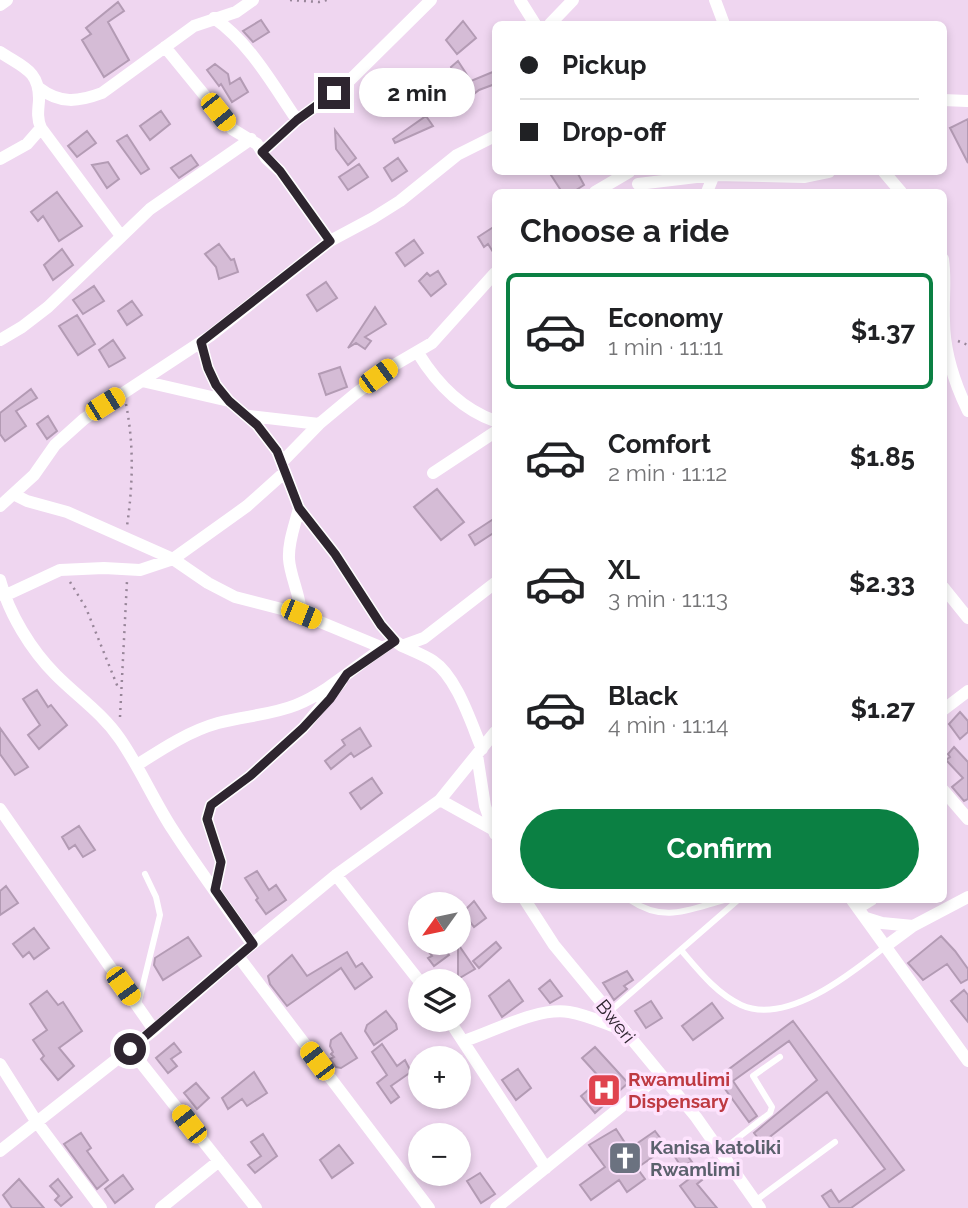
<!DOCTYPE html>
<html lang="en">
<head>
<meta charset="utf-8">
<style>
	:root { --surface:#fff; --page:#f2f2f2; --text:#202124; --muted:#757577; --line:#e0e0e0; --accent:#0b8043 }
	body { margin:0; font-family:Raleway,sans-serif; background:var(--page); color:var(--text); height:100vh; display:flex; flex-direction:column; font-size:26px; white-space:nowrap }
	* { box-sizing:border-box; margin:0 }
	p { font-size:23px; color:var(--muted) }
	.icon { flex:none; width:38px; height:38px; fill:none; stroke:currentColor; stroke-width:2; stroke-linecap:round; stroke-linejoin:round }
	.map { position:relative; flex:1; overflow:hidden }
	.drawer { position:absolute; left:492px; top:189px; width:455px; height:714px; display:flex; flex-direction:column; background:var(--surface); border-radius:10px; box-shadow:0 4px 10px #0003 }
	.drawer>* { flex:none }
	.top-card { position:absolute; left:492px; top:21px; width:455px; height:154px; border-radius:10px; box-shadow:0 4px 10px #0003; display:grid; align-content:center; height:154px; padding:0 28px; background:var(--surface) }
	.needle { width:46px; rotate:237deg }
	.tools { position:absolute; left:408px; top:892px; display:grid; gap:14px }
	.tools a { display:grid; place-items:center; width:63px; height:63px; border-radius:50%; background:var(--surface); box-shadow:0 4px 10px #0003; font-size:35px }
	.end { position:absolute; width:32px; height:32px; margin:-16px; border:9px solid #2e252f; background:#fff; box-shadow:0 0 0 4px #fff }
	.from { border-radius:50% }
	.bubble { position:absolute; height:49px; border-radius:24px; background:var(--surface); box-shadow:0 4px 10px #0003; font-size:23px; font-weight:700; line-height:49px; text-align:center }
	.car { position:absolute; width:21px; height:42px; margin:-21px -10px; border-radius:9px; box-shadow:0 0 5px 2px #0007; background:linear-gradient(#f5c518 24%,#345 0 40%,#f5c518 0 76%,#345 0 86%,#f5c518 0) }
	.top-card b { display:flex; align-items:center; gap:24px; height:66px; font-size:26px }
	.top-card b+b { border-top:2px solid var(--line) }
	.top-card i { width:18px; height:18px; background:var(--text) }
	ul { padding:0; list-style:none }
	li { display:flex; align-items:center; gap:21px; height:116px; margin:0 14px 10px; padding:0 14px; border:4px solid transparent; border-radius:10px }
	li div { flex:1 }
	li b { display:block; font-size:26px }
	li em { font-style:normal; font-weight:700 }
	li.on { border-color:var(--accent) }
	li>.icon { width:63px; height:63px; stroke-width:1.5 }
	h2 { padding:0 28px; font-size:32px; line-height:84px }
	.cta { display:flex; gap:14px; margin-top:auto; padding:14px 28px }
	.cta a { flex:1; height:80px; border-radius:42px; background:var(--accent); color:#fff; font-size:28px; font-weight:700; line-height:80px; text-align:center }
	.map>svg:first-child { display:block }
	.building { fill:#d5bcd6; stroke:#b39bb4; stroke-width:2 }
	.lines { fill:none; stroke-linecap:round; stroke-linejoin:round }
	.path { stroke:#988699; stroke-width:2.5; stroke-dasharray:2 5; stroke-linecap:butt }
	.lane { stroke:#fff; stroke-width:6 }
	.street { stroke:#fff; stroke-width:12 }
	.route { stroke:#2e252f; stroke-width:9 }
	.labels { text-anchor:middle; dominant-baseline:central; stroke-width:7; stroke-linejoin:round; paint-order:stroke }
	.street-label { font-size:19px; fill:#2e252f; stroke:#fde3fd }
	.health-label { font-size:19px; font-weight:bold; fill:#be3a42; stroke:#fde3fd; text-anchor:start }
	.worship-label { font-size:19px; font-weight:bold; fill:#5b616d; stroke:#fde3fd; text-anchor:start }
</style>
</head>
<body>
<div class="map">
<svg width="968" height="1208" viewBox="0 0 968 1208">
	<rect width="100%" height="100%" fill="#efd6f0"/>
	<path class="building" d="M118 2 124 11 108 22 129 60 104 77 82 40 91 34 86 28Z
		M261 20 269 32 253 42 243 31Z
		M463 21 476 38 457 54 446 40Z
		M458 61 471 81 495 71V84L479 90 465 101 446 78 453 72 451 67Z
		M215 64 228 74 230 84 240 78 248 92 232 102 221 84 219 86 207 70Z
		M161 111 170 124 150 140 140 126Z
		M426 116 433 126 395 143 393 139Z
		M968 119V163L950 128Z
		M335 130 356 158 348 165 336 149Z
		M87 131 96 143 77 157 68 146Z
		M127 135 149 169 141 174 117 141Z
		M191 155 198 165 179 178 171 168Z
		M398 158 407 171 392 181 384 168Z
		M108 162 119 179 107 188 92 165Z
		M359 164 368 177 348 190 339 177Z
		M549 172H577L584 185 573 192H562Z
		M57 192 82 226 59 241 43 216 38 221 31 212Z
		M495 226V255L488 244 484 247 478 237Z
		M414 240 423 253 405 266 396 253Z
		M219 244 231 260 234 259 238 272 219 279 216 267 205 254Z
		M62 249 73 265 53 280 44 265Z
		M438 271 446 284 431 296 419 281 427 273 430 276Z
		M326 282 337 298 317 311 307 295Z
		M94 286 104 301 83 314 73 300Z
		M132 301 142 315 127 325 118 311Z
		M375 307 386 324 365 337 371 341 365 349 356 343 348 348Z
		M77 315 95 344 78 355 59 326Z
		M113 340 125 358 109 367 99 350Z
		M340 367 347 387 326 395 319 374Z
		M31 389 37 398 16 411 26 426 5 441 0 434V413Z
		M48 416 57 431 47 439 37 424Z
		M437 489 464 522 441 540 414 507Z
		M495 518V532L475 545 469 535Z
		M37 690 48 707 51 705 67 725 39 749 28 735 40 725 23 699Z
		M960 712 968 721V732L960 739 949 724Z
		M0 728 28 767 15 775 0 754Z
		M360 728 371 746 354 757 351 753 331 769 325 761 345 745 342 740Z
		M954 747 968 762V799L964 801 952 787 963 778 946 760 950 757 948 754Z
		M372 778 382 793 361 809 350 793Z
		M79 826 95 850 83 857 75 845 69 849 62 837Z
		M257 871 269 890 276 885 286 900 266 914 256 900 258 898 245 878Z
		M6 886 18 903 0 915V891Z
		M474 901 486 918 474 927 463 912Z
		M34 928 49 948 34 959 29 952 23 957 13 944Z
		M941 936 955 951 968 969V979L961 983 947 964 923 980 908 963Z
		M188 937 201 956 163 980 154 965 155 958Z
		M496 942 501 948 479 968 473 961Z
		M422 943H441L449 955 434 966 428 958 432 956Z
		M458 944 475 969 458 979Z
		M347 952 356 967 362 963 372 977 355 989 341 968 287 1006 270 984 268 976 292 955 307 976Z
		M627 971 633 980 624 986 627 989 614 1000 603 983Z
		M509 980 523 1001 502 1017 489 996Z
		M550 980 562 996 550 1003 539 989Z
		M964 990 968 995V1022L951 1001Z
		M47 991 58 1005 63 1002 82 1031 59 1048 74 1066 58 1080 41 1059 44 1056 33 1040 47 1030 30 1004Z
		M651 1001 662 1018 646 1028 635 1011Z
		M712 1003 723 1018 693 1040 682 1026Z
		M386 1011 396 1024 397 1029 374 1045 365 1031 367 1025Z
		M793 1021 904 1170 851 1208H830L822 1196 831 1190 839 1202 885 1169 827 1092 762 1143 754 1133 817 1080 789 1041 733 1081 757 1116 749 1122 717 1078Z
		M341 1033 357 1058 341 1068 336 1067 330 1059 334 1057 331 1054 333 1052 330 1046 331 1040Z
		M174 1043 181 1052 171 1059 177 1066 168 1073 156 1058Z
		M382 1044 397 1066 405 1060 411 1072 391 1086 399 1097 391 1103 377 1083 387 1075 372 1052Z
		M595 1047 628 1083 595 1113 581 1096 601 1079 582 1058Z
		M518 1069 531 1088 516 1100 502 1080Z
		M254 1072 267 1093 247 1106 242 1099 228 1109 222 1098Z
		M196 1083 209 1098 197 1109 184 1093Z
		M616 1129 629 1149 655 1131 667 1147 637 1168 645 1179 627 1192 619 1180 591 1200 580 1185 605 1167 589 1145Z
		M81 1133 91 1148 87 1151 108 1180 97 1189 64 1144Z
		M263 1134 277 1156 255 1173 248 1165 261 1156 251 1142Z
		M339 1145 353 1163 332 1178 320 1160Z
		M684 1151 692 1162 689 1163 702 1180 697 1184 717 1208H696L680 1186 689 1179 675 1157Z
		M480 1173 495 1194 481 1203 467 1181Z
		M123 1175 133 1189 115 1203 105 1189Z
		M19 1179 44 1208H12L3 1195Z
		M58 1179 72 1197 61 1206 55 1200 59 1196 50 1186Z"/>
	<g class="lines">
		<path class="path" d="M290 0 319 2 327 0
			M958 341 968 345
			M126 404C134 445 133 484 127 526
			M70 582 86 608 119 690
			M120 717 127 581"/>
		<path class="lane" d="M630 900C664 923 688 910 724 900
			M681 950C699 971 716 993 741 1005 787 1026 852 973 886 946
			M138 1005 160 915 156 897 145 874
			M609 1012 738 900
			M721 1151 770 1113 772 1107 753 1076 780 1057
			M755 1201 835 1142"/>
		<path class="street" d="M520 0 535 24
			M715 0 724 24
			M0 5 7 0
			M214 18C250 43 273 85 297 120
			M550 24 573 0
			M165 47 232 129 257 144 266 158 280 171 330 241
			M0 52C22 67 40 70 39 101 38 111 37 119 41 128L121 236
			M39 88C60 104 78 102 102 93L194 26 236 12 253 0
			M943 100 967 101
			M262 152 297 120 346 84 431 0
			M0 159 27 144 41 128
			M884 172 901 192
			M638 184 713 175 805 177 829 172
			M595 192 629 172
			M707 192 715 172
			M943 259C946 280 943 299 944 320 944 352 954 382 968 411
			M0 340 22 327 48 307 150 209 251 139
			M201 342 208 368 216 385 229 401 257 425 277 451 299 508 335 554 381 625 395 641 402 646 424 638 495 583
			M418 353C437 384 461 409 495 421
			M142 381 229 401
			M249 416 319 424
			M282 462 319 424 355 394 396 364 432 343 495 273
			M433 473 495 432
			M15 495 27 501 67 512 173 559 208 583 235 597 301 614 383 648
			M0 506 34 475 55 445 84 419 210 336 330 241 373 218 400 201 457 155 495 136
			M299 508C295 525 288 542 289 559 290 576 300 594 301 614
			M0 580C9 614 31 650 56 675 78 697 102 713 120 739 140 768 154 801 173 830 198 869 226 906 252 944
			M943 587 968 618
			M4 596 60 570 104 568 140 570 173 559 247 506 285 472
			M402 646C413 651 424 655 433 661 457 677 471 723 482 749
			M943 710 968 691
			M477 755 485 806 495 834
			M137 765C162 749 189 731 218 723 244 716 271 715 296 705 330 691 356 665 386 646
			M943 790 968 819
			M440 800 494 830
			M0 809 154 1030
			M336 875 420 982
			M215 890 221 862 207 819 211 805 250 776 303 728 341 682
			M525 900 554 945 696 1117 760 1208
			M852 900 968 1061
			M858 908 871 900
			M866 918 882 923 913 926
			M886 946 913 926 968 897
			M238 956 429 1208
			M449 1020 546 1168
			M464 1041C495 1031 537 1007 569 1012 587 1015 604 1023 621 1029
			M130 1049 256 1208
			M0 1064 36 1121 101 1208
			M0 1151 154 1030 238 956 336 875 440 800 495 732
			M161 1208 219 1161
			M496 1208 660 1075"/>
	</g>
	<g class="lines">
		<path class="route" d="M130 1049 253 944 215 890 221 862 207 819 211 805 250 776 303 728 330 699 347 674 395 641 381 625 335 554 299 508 277 451 257 425 229 401 216 385 208 368 201 342 330 241 280 171 262 152 297 120 334 93"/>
	</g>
	<defs>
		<g id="hospital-square" transform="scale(1.75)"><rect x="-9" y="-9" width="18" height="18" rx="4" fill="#e0444e" stroke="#fde3fd"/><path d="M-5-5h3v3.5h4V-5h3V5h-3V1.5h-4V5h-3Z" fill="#fff"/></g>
		<g id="church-square" transform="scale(1.75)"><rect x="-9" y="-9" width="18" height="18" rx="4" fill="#6b7280" stroke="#fde3fd"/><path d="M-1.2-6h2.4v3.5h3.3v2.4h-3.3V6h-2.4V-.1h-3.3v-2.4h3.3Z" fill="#fff"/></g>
	</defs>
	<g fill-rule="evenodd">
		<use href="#hospital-square" x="604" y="1090"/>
		<use href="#church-square" x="625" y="1158"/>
	</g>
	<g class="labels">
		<g class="street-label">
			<text transform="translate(616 1021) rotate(51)">Bweri</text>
		</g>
		<g class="health-label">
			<text x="628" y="1079">Rwamulimi<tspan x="628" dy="22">Dispensary</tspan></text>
		</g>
		<g class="worship-label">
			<text x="650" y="1147">Kanisa katoliki<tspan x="650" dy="22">Rwamlimi</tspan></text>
		</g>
	</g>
</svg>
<div class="tools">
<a><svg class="needle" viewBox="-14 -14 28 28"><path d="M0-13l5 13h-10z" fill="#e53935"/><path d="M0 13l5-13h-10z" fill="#757577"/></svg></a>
<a><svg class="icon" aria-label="layers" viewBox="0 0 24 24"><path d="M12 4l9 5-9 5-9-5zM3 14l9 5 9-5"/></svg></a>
<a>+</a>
<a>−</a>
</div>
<i class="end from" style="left:130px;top:1049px"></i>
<i class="end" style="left:334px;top:93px"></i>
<div class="bubble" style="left:359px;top:68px;width:116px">2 min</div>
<i class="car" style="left:218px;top:112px;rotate:141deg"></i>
<i class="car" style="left:378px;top:376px;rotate:54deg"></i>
<i class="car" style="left:105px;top:404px;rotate:58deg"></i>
<i class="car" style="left:301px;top:614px;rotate:112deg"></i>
<i class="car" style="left:123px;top:986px;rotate:144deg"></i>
<i class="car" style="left:317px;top:1061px;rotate:323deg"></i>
<i class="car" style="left:189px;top:1124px;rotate:322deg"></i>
<div class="top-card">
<b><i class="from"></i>Pickup</b>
<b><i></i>Drop-off</b>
</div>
<section class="drawer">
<h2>Choose a ride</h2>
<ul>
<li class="on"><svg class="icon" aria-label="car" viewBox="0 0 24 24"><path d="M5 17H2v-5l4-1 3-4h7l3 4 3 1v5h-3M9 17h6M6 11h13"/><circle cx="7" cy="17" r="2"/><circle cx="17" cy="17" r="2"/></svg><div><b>Economy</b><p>1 min · 11:11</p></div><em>$1.37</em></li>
<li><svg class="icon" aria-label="car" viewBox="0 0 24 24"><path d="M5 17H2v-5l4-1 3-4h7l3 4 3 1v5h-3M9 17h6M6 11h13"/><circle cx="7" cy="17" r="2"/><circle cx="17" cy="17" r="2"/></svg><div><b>Comfort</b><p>2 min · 11:12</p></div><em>$1.85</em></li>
<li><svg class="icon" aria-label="car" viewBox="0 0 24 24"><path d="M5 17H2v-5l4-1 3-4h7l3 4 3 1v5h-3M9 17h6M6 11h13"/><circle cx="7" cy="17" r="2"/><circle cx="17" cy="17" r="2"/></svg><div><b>XL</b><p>3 min · 11:13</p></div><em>$2.33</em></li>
<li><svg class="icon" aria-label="car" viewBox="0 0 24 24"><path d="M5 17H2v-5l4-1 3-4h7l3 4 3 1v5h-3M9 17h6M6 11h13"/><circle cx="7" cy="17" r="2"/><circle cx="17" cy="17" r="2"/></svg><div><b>Black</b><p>4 min · 11:14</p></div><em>$1.27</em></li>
</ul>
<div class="cta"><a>Confirm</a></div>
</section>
</div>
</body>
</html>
